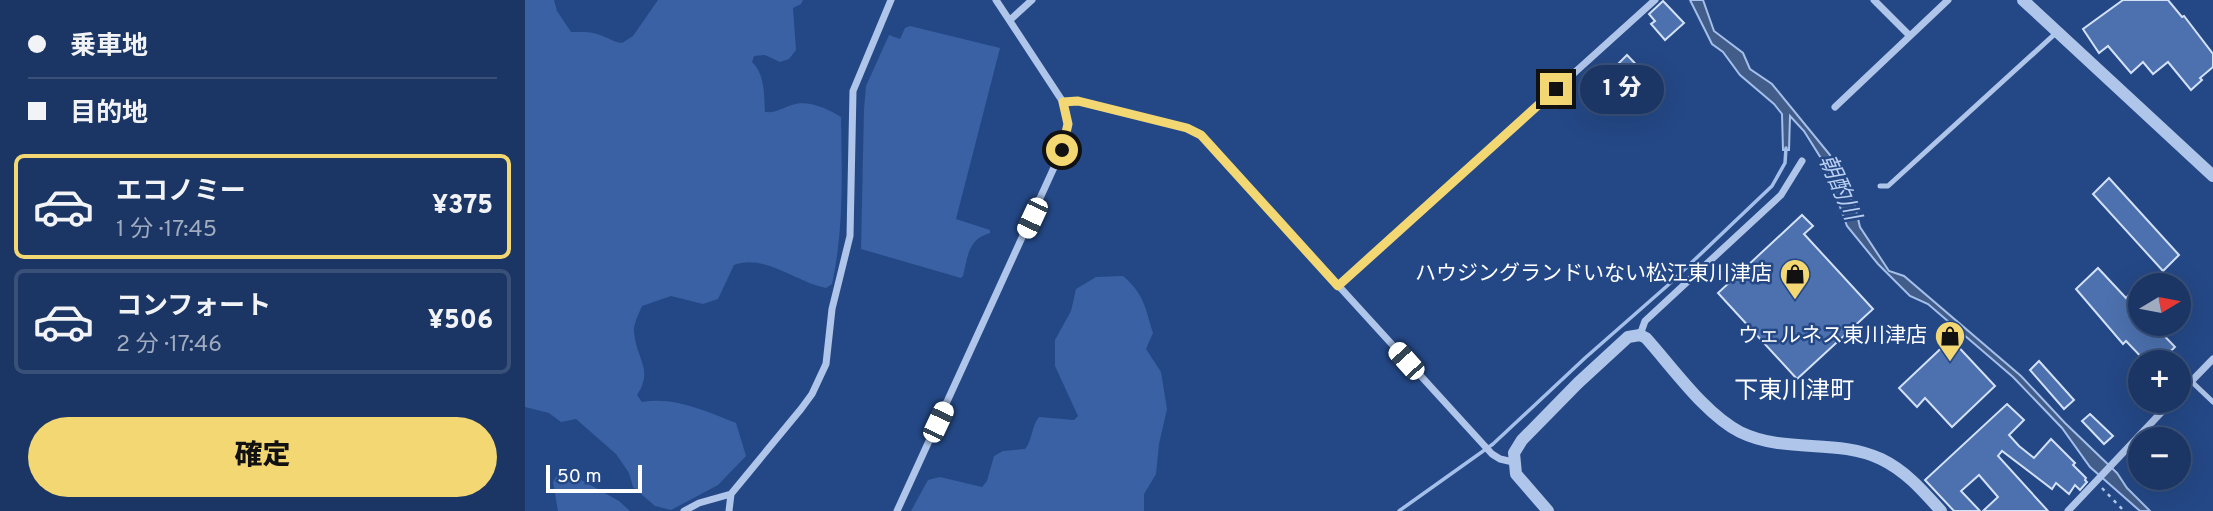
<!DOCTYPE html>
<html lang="ja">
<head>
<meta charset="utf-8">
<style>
	:root { --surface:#1b3664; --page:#243e6a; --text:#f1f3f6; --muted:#a0abbf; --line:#395078; --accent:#f3d773 }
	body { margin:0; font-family:Overpass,"Noto Sans JP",sans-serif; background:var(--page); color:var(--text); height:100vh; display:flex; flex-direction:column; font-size:26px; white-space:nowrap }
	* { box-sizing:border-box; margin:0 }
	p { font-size:23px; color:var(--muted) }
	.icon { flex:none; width:38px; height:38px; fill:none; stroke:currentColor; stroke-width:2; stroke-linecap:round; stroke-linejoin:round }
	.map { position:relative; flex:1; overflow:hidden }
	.panel { display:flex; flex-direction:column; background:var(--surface); width:525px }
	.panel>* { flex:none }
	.top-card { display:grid; align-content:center; height:154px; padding:0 28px; background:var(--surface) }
	.needle { width:46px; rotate:80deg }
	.tools { position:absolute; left:1603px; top:273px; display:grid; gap:14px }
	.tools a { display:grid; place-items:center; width:63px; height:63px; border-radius:50%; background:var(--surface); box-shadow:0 7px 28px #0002,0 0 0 2px var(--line); font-size:35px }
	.scale { position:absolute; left:21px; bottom:18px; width:96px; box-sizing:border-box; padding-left:7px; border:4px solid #fff; border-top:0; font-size:19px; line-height:24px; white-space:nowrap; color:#fff; -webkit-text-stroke:5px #244886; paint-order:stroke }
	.end { position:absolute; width:32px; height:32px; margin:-16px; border:9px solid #f3d773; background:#111; box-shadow:0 0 0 4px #111 }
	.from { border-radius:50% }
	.bubble { position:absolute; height:49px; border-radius:24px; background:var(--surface); box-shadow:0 7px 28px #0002,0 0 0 2px var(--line); font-size:23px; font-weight:800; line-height:49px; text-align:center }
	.car { position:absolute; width:21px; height:42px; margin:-21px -10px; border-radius:9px; box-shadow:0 0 5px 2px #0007; background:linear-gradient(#fff 24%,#345 0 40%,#fff 0 76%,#345 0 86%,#fff 0) }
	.top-card b { display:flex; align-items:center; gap:24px; height:66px; font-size:26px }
	.top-card b+b { border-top:2px solid var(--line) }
	.top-card i { width:18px; height:18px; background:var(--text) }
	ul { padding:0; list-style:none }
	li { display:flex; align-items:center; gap:21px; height:105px; margin:0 14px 10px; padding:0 14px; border:4px solid var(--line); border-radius:10px }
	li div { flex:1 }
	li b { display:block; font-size:26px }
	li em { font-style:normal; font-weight:800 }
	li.on { border-color:var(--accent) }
	li>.icon { width:63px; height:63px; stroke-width:1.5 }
	.action { display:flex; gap:14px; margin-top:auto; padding:14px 28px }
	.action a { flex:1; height:80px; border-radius:42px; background:var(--accent); color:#111; font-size:28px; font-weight:800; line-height:80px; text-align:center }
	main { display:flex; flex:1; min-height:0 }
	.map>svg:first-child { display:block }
	.green { fill:#3961a3 }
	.water { fill:#435d8a; stroke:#a3bfea; stroke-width:2 }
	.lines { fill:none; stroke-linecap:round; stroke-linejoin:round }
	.stream { stroke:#a3bfea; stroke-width:3.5 }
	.building { fill:#4c71ae; stroke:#d3e1f7; stroke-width:2 }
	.path { stroke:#afc5e9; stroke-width:2.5; stroke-dasharray:3.5 5; stroke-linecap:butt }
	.service { stroke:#afc5e9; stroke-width:5 }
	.minor { stroke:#afc5e9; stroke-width:7 }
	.tertiary { stroke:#afc5e9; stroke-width:12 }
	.route { stroke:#f3d773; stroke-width:9 }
	.labels { text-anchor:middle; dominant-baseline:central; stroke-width:5; stroke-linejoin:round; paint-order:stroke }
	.poi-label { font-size:21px; fill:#fff; stroke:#244886; text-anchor:end }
	.water-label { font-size:23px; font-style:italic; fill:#bbcff0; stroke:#244886 }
	.quarter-label { font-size:24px; fill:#fff; stroke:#244886 }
</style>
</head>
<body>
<main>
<section class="panel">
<div class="top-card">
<b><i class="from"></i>乗車地</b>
<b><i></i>目的地</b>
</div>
<ul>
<li class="on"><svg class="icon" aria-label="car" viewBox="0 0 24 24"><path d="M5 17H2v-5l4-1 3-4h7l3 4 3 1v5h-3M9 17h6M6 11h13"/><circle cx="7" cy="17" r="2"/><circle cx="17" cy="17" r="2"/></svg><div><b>エコノミー</b><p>1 分 · 17:45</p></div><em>¥375</em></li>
<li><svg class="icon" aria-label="car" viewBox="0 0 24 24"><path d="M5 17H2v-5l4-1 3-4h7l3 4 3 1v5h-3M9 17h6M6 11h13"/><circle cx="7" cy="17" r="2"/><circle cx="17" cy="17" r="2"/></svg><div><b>コンフォート</b><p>2 分 · 17:46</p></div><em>¥506</em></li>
</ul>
<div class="action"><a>確定</a></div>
</section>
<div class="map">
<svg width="1688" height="511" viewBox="0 0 1688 511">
	<rect width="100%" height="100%" fill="#244886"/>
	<path class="green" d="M0 0H29L32 11 46 32C55 32 66 31 75 35 84 38 88 42 97 43L108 36 133 0H278L276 4 268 8 271 50 264 59 255 62 240 55 229 56 227 62C240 74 239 95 240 112 252 113 257 108 267 105 282 99 304 109 316 117 317 173 319 229 307 284L301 288C272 283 239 253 209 265L193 299 178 304 146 296 117 306C114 314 108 324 109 332 111 359 129 369 112 395L117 402C149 396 181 411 211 423L221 456 193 485 146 510 130 506 108 487 104 473 91 454 51 419 36 422 24 413 0 407Z
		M385 26 475 48 431 219 465 230V233C443 239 443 256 438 276L436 278 336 249 339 109 341 86 364 35 375 39 380 28Z
		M598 276C619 294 620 307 628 333L621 349 636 372 642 409 634 444 631 474 619 494V511H386L403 480 415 477 457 487 462 481 469 456 478 451 500 449C508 439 506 427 514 417L549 420 553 416 530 366V340L546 311 551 289 571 277Z
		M34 471 42 472 94 501 105 511H33L28 482Z"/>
	<path class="water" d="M1165 0H1178L1189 31 1218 53 1225 69 1247 84 1305 155 1312 176 1330 206 1335 227 1364 271 1379 276 1496 376 1540 423 1592 473 1602 488 1625 511H1615L1565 467 1537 428 1488 377 1403 304 1385 296 1353 264 1322 226 1299 163 1279 131 1265 116 1264 150H1258L1257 114 1249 104 1215 75 1198 52 1187 44Z"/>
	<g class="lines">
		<path class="stream" d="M874 511 968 444 1060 358 1142 286 1247 186 1260 163 1261 148"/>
	</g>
	<path class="building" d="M1598 0H1643L1657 17 1659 16 1688 54V67L1675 78 1677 80 1666 90 1643 62 1628 74 1618 62 1606 73 1583 46 1574 53 1558 29Z
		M1138 1 1159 23 1140 40 1126 24 1130 21 1124 14Z
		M1102 55 1122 76 1106 92 1088 74 1093 70 1090 67Z
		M1584 178 1654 255 1638 271 1568 194Z
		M1277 215 1288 226 1279 234 1348 309 1272 379 1193 293Z
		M1573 268 1601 298 1604 295 1615 306V324H1628L1650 347 1634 362H1621L1601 341 1598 344 1551 289Z
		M1426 339 1470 386 1427 427 1400 398 1392 407 1374 388Z
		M1514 361 1549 400 1539 409 1505 370Z
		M1482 404 1499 420 1484 435 1494 446 1509 458 1526 439 1550 463 1548 465 1561 478 1560 480 1562 482 1555 490 1550 485 1544 494 1531 483 1527 489 1477 451 1473 456 1523 511H1458L1473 497 1454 475 1436 491 1455 511H1429L1400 480Z
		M1565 414 1588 436 1579 444 1557 421Z"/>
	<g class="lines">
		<path class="path" d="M1577 488 1599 511"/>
		<path class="service" d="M1355 186H1363L1532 32
			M1666 381 1688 402"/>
		<path class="minor" d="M1349 0 1385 36
			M485 20 507 0
			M538 102 553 101 662 128 676 135 967 454 975 459 988 462
			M1310 107 1423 0
			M813 286 1130 0
			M1115 335 1120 321 1256 195 1277 161
			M1654 394 1688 359
			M159 511 174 503 206 494
			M204 511 206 494 276 409 287 394 301 364 307 309 325 236 328 91 366 0
			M372 511 537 150 543 124 538 102 471 0
			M1543 511 1647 401"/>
		<path class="tertiary" d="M1498 0 1688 176
			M1023 511 991 474 989 453 997 440 1053 383 1103 337 1115 335 1121 338C1148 368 1180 414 1215 432 1260 454 1312 438 1356 459 1381 471 1398 491 1416 511"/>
	</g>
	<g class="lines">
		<path class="route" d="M537 150 543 124 538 102 553 101 662 128 676 135 813 286 1031 89"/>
	</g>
	<defs>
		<g id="shop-pin" transform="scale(1.575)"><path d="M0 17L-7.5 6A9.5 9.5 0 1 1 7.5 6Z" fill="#f3d773" stroke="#244886"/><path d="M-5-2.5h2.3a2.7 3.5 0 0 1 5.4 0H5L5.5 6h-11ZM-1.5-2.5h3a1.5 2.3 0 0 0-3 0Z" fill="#111"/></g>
	</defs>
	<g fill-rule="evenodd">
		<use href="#shop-pin" x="1270" y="274"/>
		<use href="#shop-pin" x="1425" y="336"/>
	</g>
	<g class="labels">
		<g class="poi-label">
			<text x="1247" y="274">ハウジングランドいない松江東川津店</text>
			<text x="1402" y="336">ウェルネス東川津店</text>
		</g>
		<g class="water-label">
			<text transform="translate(1313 188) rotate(66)">朝酌川</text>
		</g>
		<g class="quarter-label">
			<text x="1269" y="392">下東川津町</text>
		</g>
	</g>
</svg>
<div class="tools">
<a><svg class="needle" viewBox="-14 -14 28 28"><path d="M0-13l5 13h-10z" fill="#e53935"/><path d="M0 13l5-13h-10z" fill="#a0abbf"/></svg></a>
<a>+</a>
<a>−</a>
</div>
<div class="scale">50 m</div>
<i class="end from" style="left:537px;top:150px"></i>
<i class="end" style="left:1031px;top:89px"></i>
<div class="bubble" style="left:1055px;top:65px;width:84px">1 分</div>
<i class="car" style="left:507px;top:218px;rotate:205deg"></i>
<i class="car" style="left:881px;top:361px;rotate:318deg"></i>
<i class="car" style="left:413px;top:422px;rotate:25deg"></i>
</div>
</main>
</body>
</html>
